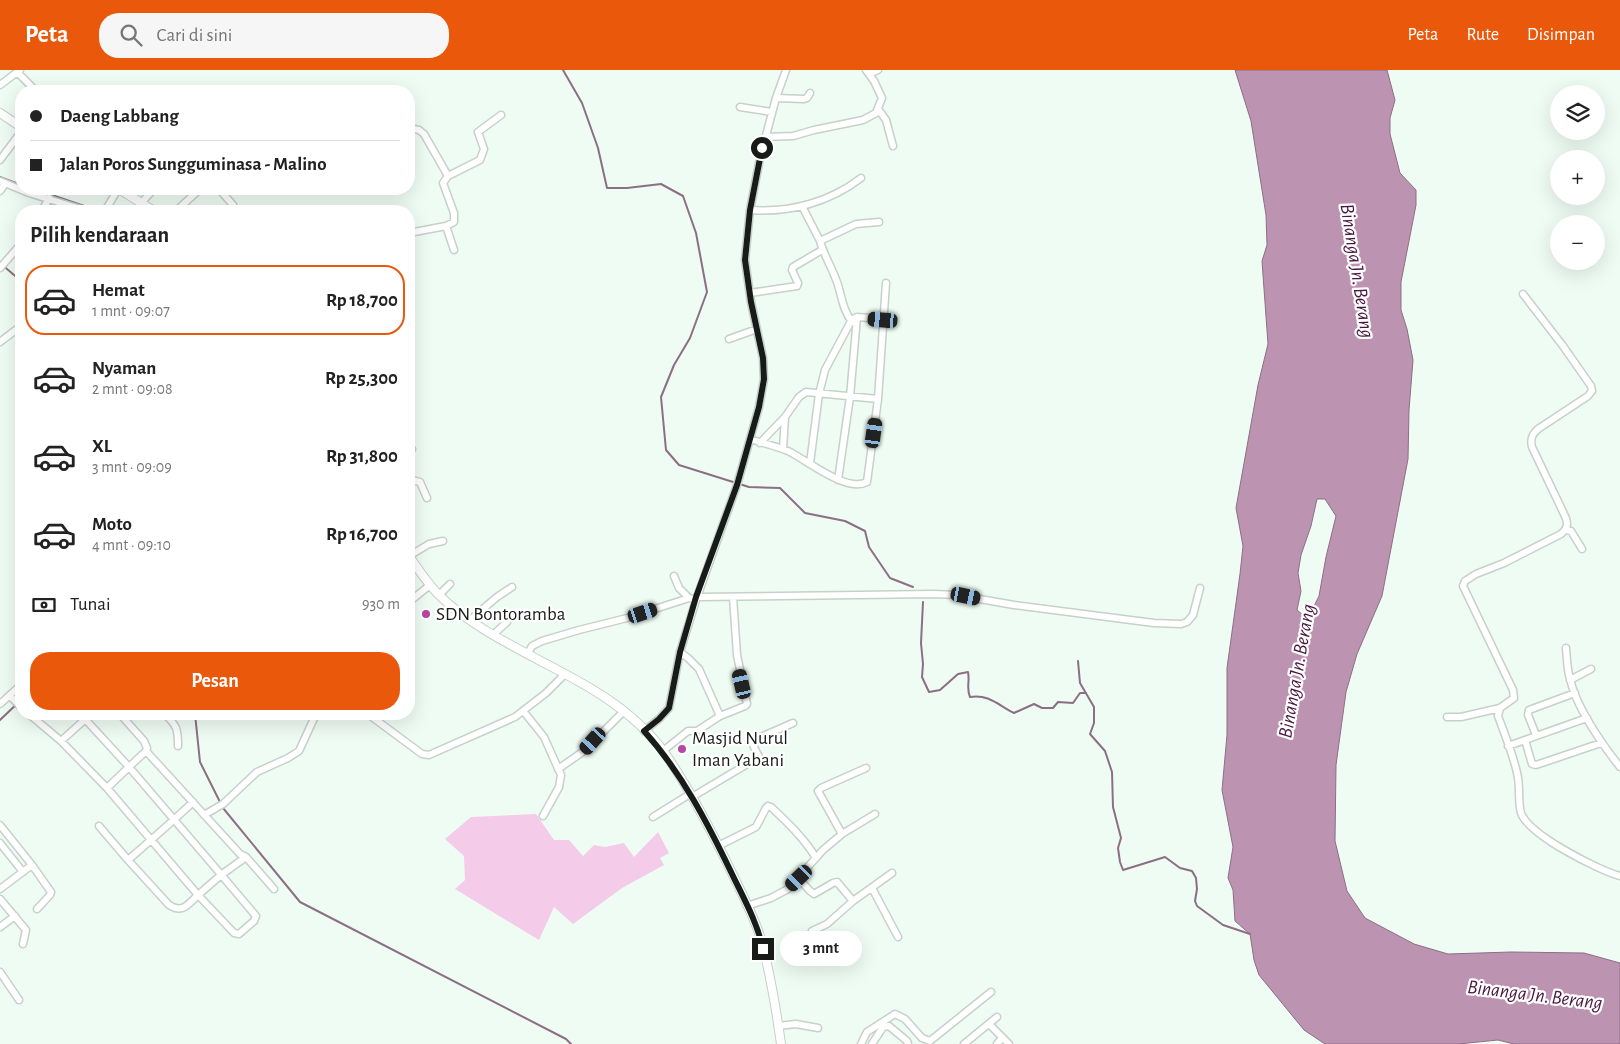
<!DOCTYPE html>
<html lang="id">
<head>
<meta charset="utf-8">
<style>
	:root { --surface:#fff; --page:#f6f6f6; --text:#222; --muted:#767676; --line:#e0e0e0; --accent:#ea580c }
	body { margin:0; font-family:"Alegreya Sans",sans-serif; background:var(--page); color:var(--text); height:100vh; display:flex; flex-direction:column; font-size:19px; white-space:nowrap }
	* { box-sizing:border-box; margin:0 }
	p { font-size:16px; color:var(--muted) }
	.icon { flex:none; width:28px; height:28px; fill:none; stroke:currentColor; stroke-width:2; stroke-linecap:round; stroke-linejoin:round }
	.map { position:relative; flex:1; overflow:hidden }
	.side { position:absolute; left:15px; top:135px; width:400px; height:515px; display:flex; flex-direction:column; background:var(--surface); border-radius:20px; box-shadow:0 5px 20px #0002 }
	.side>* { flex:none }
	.top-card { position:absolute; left:15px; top:15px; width:400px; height:110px; border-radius:20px; box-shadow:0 5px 20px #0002; display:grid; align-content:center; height:110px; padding:0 15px; background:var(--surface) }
	.controls { position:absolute; left:1550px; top:15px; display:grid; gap:10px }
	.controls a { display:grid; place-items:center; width:55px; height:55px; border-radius:50%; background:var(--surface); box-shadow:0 5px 20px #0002; font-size:25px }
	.end { position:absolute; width:22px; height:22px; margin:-11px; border:6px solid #181c19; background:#fff; box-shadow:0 0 0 2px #fff }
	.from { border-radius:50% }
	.bubble { position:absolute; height:35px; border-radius:18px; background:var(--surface); box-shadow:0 5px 20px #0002; font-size:16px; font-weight:700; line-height:35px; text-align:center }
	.car { position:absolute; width:15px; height:30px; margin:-15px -8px; border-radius:6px; box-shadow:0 0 4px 1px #0007; background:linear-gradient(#222 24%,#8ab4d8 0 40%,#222 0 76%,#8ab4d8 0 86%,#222 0) }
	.top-card b { display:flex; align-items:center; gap:18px; height:48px; font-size:19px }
	.top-card b+b { border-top:1px solid var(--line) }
	.top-card i { width:12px; height:12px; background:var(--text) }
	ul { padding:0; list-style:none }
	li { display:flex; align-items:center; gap:15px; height:70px; margin:0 10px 8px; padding:0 5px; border:2px solid transparent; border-radius:20px }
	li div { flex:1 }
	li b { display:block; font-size:19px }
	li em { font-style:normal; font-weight:700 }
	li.selected { border-color:var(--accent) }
	li>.icon { width:45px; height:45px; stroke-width:1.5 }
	h2 { padding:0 15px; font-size:22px; line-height:60px }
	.pay { display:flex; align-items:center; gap:12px; height:55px; padding:0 15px; font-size:19px }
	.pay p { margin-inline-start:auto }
	.button { display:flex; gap:10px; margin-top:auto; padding:10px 15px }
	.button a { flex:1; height:58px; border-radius:20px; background:var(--accent); color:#fff; font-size:20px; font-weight:700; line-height:58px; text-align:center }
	header { display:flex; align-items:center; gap:30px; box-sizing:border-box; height:70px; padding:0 25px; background:var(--accent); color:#fff }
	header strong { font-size:24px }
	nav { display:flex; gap:28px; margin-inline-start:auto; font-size:18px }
	.search { width:350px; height:45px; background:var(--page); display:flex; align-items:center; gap:12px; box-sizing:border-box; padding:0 18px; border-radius:20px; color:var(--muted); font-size:19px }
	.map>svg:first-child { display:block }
	.green { fill:#f4cbe9 }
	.water { fill:#bd93b2; stroke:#8c6f84; fill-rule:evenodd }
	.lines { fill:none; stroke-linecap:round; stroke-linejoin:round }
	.stream { stroke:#8c6f84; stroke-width:2 }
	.minor-casing { stroke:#c5d1c9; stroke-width:9 }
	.major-casing { stroke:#c5d1c9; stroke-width:10 }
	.minor { stroke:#fff; stroke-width:6 }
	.major { stroke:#fff; stroke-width:8 }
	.route { stroke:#181c19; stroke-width:6 }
	.poi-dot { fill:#b746a2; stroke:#fff; stroke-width:2 }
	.labels { text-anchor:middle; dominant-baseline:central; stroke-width:4.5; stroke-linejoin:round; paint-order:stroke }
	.poi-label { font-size:19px; fill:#181c19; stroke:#fff; text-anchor:start }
	.water-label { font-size:20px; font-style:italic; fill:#491640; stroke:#fff }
</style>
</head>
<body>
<header>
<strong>Peta</strong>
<div class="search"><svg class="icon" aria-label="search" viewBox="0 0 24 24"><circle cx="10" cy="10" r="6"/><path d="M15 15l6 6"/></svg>Cari di sini</div>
<nav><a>Peta</a><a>Rute</a><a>Disimpan</a></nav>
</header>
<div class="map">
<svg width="1620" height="974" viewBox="0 0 1620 974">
	<rect width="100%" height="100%" fill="#effcf3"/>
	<path class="green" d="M536 744 554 770H569L583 786 594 775 605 777 624 773 634 787 658 762 669 783 660 788 664 795 622 818 573 854 554 837 539 870 455 819 465 810 464 786 445 769 471 747Z"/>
	<path class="water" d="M1235 0H1387L1395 30 1390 48V64L1400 103 1416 120V135L1401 212V240L1407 259 1413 290 1409 340 1408 389 1382 526 1357 584 1346 622 1336 695 1335 771 1347 821 1365 848 1414 874 1448 884 1511 882 1584 883 1620 893V974H1514L1498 970 1458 974H1325L1304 960 1259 905 1254 890 1250 864 1235 851 1233 820 1228 808 1233 777 1222 720 1227 665V598L1240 504 1243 476 1236 438 1258 315 1268 274 1262 191 1267 175 1266 145 1251 51ZM1317 429H1325L1336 446 1326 487 1319 526 1309 546 1303 545 1297 540 1301 521 1298 503 1301 485 1311 456Z"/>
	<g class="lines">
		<path class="stream" d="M563 0 582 33 598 78 607 118H627L661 114 683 126 696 163 707 222 690 268 674 295 661 327 666 380 679 395 749 417 780 418 805 443 845 451 865 461 869 477 890 508 913 517
			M0 107 21 115
			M34 119 99 141
			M0 193 21 211
			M923 532 921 573 923 594 922 607 929 622 940 620 958 604 968 602C970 612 966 618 970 627 989 624 998 635 1014 643L1034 634 1042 638H1053L1058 632 1073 633 1080 623H1086
			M1078 591 1080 613 1094 637V653L1090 664 1105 681 1112 702 1113 737 1121 768 1118 778 1120 792 1123 800 1165 787 1180 798 1192 801 1196 808 1197 819 1195 831 1197 836 1223 855 1250 864
			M195 644 200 692 223 738 300 832 566 969 571 974
			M0 650 21 630"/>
		<g class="minor-casing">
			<path id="minor" d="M17 2 33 18
				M869 4 878 0
				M0 15 20 0
				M776 28 804 29 807 28 810 23
				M740 37 772 42
				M878 39 886 50 893 76
				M409 58 419 60 424 64 448 106
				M765 67 793 66 814 60 863 50 876 43 882 28 874 11 866 0
				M0 90 21 62
				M0 111 29 123 87 141
				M219 119 233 135
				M249 119H250
				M0 121 5 114
				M141 133 154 119
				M802 136 820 171
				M750 140C790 143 830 132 861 108
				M42 141 49 128
				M105 141 118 119
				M176 141 200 119
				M446 156 454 180
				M409 163 446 156 454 152V143L443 113 448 106 480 90 484 79 478 62 501 45
				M0 198 21 174
				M750 223 797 216 798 213 792 200 793 197 822 180
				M1523 224 1563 276 1591 316 1592 321 1588 326 1538 359C1532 364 1530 369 1532 377L1564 444C1568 452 1569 457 1561 464L1504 493 1476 504 1465 511 1463 516 1513 620 1514 628 1500 638 1498 646C1505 665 1515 689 1518 708 1520 720 1518 732 1521 743 1529 765 1598 800 1620 806
				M852 252C843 240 842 228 838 215 833 199 824 186 820 171L856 154 879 152
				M729 269 757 259
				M0 272 21 256
				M750 369C762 373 776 376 788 381 807 390 846 423 867 412L878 329 886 213
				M760 373 785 347 799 327 806 322 878 329
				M783 379 785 347
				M409 381 412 379
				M810 393 819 324 825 300 850 253 853 249 857 247
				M838 410 850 327 857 247 883 249
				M409 412 412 410 420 412 427 428
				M1565 460 1571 461 1582 479
				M409 486 429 474 443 471
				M674 506 679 518 689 528
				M439 525 450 514
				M697 527 934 524 957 525 1014 535 1154 553 1181 554 1187 552 1193 545 1200 518
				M409 532 430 515
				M470 550 497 527 512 517
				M494 564 507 552
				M1566 578C1567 588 1567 599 1570 609 1577 639 1602 674 1620 697
				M528 583 532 576 542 571 579 560 627 548 689 528 696 530
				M1570 610 1591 599
				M10 626 21 637
				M0 634 21 615
				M524 642 544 667 561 705 559 717 543 746
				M29 644 61 671 107 718 198 825 221 805 246 787
				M120 644 144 671 147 678 146 681 240 784 246 787 274 819
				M165 644C177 656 178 659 178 676
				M368 644 422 684 429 685 515 647 546 623 565 604
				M720 646 745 636 747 634 737 585 733 527
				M1447 647H1461L1500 638
				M85 649 129 697 146 681
				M644 661 659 649 669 638 680 582 696 530 737 415 759 337 764 309 763 288 751 232 745 190 750 140 760 88 776 28 786 0
				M1536 665 1528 645 1529 640 1575 623
				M1525 670 1532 694 1536 695 1601 673
				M61 671 91 644
				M1508 676 1587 648
				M663 681 688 661H697L720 646 699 599 688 588 680 582
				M558 699 584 681 623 642
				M107 718 129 697C172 747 214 796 256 846L254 851 239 864 234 863 198 825C188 834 183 844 169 835L128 790C150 771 172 752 193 732
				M692 727 759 687 752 673 754 670 793 653
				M204 745 223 734 257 702 288 688 299 681 316 644
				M653 747 690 724
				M0 755 32 795 51 822 50 825 37 839
				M99 756 128 790
				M842 764 818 721 821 718 866 698
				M0 773 23 802
				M718 776 756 757 766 738 768 736 771 737C787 752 804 768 816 788
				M799 809 810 821 814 824 833 813 837 812 853 831 892 803
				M872 818 898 867
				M0 819 32 795
				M0 829 26 860 23 874
				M747 836 771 828 788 819 823 780 842 764 875 744
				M0 857 15 846
				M812 861 827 854 853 831
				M0 902 19 930
				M989 954 1009 974
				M778 956 796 954 818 958
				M861 974 867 962 895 944 905 949 922 968 930 971 991 922
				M872 974 883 957 889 956 907 971 908 974
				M964 974 997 947
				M997 974 1002 968"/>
		</g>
		<g class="major-casing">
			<path id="major" d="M0 43 21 57
				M119 119 154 141
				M409 486C418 499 427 513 439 525 478 564 542 589 590 618 617 634 646 657 664 682 690 719 711 760 731 801 741 822 753 844 760 866 770 901 776 938 781 974"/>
		</g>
		<use href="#minor" class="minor"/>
		<use href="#major" class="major"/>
	</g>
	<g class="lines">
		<path class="route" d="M762 78 750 140 745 190 751 232 763 288 764 309 759 337 737 415 696 527 680 582 669 638 659 649 644 661C682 703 708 754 732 804 744 829 757 852 763 879"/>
	</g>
	<g class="poi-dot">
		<circle cx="426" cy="544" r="5"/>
		<circle cx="682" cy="679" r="5"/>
	</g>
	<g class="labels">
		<g class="poi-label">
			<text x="436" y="544">SDN Bontoramba</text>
			<text x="692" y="668">Masjid Nurul<tspan x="692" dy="22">Iman Yabani</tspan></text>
		</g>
		<g class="water-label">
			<text transform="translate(1357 201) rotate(81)">Binanga Jn. Berang</text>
			<text transform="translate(1297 601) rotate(-80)">Binanga Jn. Berang</text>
			<text transform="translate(1535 925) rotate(7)">Binanga Jn. Berang</text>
		</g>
	</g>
</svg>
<div class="controls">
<a><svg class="icon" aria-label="layers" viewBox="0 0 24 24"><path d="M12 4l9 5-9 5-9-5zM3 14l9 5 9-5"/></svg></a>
<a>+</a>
<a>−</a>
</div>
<i class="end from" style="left:762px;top:78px"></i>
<i class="end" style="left:763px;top:879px"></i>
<div class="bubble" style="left:780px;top:861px;width:82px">3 mnt</div>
<i class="car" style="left:883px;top:250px;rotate:275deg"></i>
<i class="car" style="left:874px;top:363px;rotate:8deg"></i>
<i class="car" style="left:966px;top:526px;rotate:102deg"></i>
<i class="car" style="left:643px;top:543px;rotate:72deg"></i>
<i class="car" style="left:742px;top:614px;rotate:347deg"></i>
<i class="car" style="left:593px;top:671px;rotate:222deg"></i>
<i class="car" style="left:799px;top:808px;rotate:226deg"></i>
<div class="top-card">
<b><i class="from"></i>Daeng Labbang</b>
<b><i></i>Jalan Poros Sungguminasa - Malino</b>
</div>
<section class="side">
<h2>Pilih kendaraan</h2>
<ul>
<li class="selected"><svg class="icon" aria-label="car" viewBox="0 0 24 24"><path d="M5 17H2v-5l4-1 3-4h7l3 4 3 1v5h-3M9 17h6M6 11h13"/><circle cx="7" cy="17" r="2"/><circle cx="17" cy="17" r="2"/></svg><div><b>Hemat</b><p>1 mnt · 09:07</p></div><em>Rp 18,700</em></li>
<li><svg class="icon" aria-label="car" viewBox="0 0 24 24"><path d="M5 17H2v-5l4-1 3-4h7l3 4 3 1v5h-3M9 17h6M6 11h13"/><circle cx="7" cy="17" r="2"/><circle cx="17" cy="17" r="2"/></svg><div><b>Nyaman</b><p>2 mnt · 09:08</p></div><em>Rp 25,300</em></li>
<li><svg class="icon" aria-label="car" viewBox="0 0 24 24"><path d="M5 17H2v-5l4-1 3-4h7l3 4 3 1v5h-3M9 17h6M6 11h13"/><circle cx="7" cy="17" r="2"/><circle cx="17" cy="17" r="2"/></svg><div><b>XL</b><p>3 mnt · 09:09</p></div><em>Rp 31,800</em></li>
<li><svg class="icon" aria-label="car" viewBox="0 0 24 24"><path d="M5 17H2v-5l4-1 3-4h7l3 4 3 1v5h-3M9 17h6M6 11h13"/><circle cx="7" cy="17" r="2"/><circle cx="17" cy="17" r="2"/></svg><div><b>Moto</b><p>4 mnt · 09:10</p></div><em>Rp 16,700</em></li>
</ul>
<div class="pay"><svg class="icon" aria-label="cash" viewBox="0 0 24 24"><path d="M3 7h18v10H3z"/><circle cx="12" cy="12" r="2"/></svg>Tunai<p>930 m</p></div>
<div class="button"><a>Pesan</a></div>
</section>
</div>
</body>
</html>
